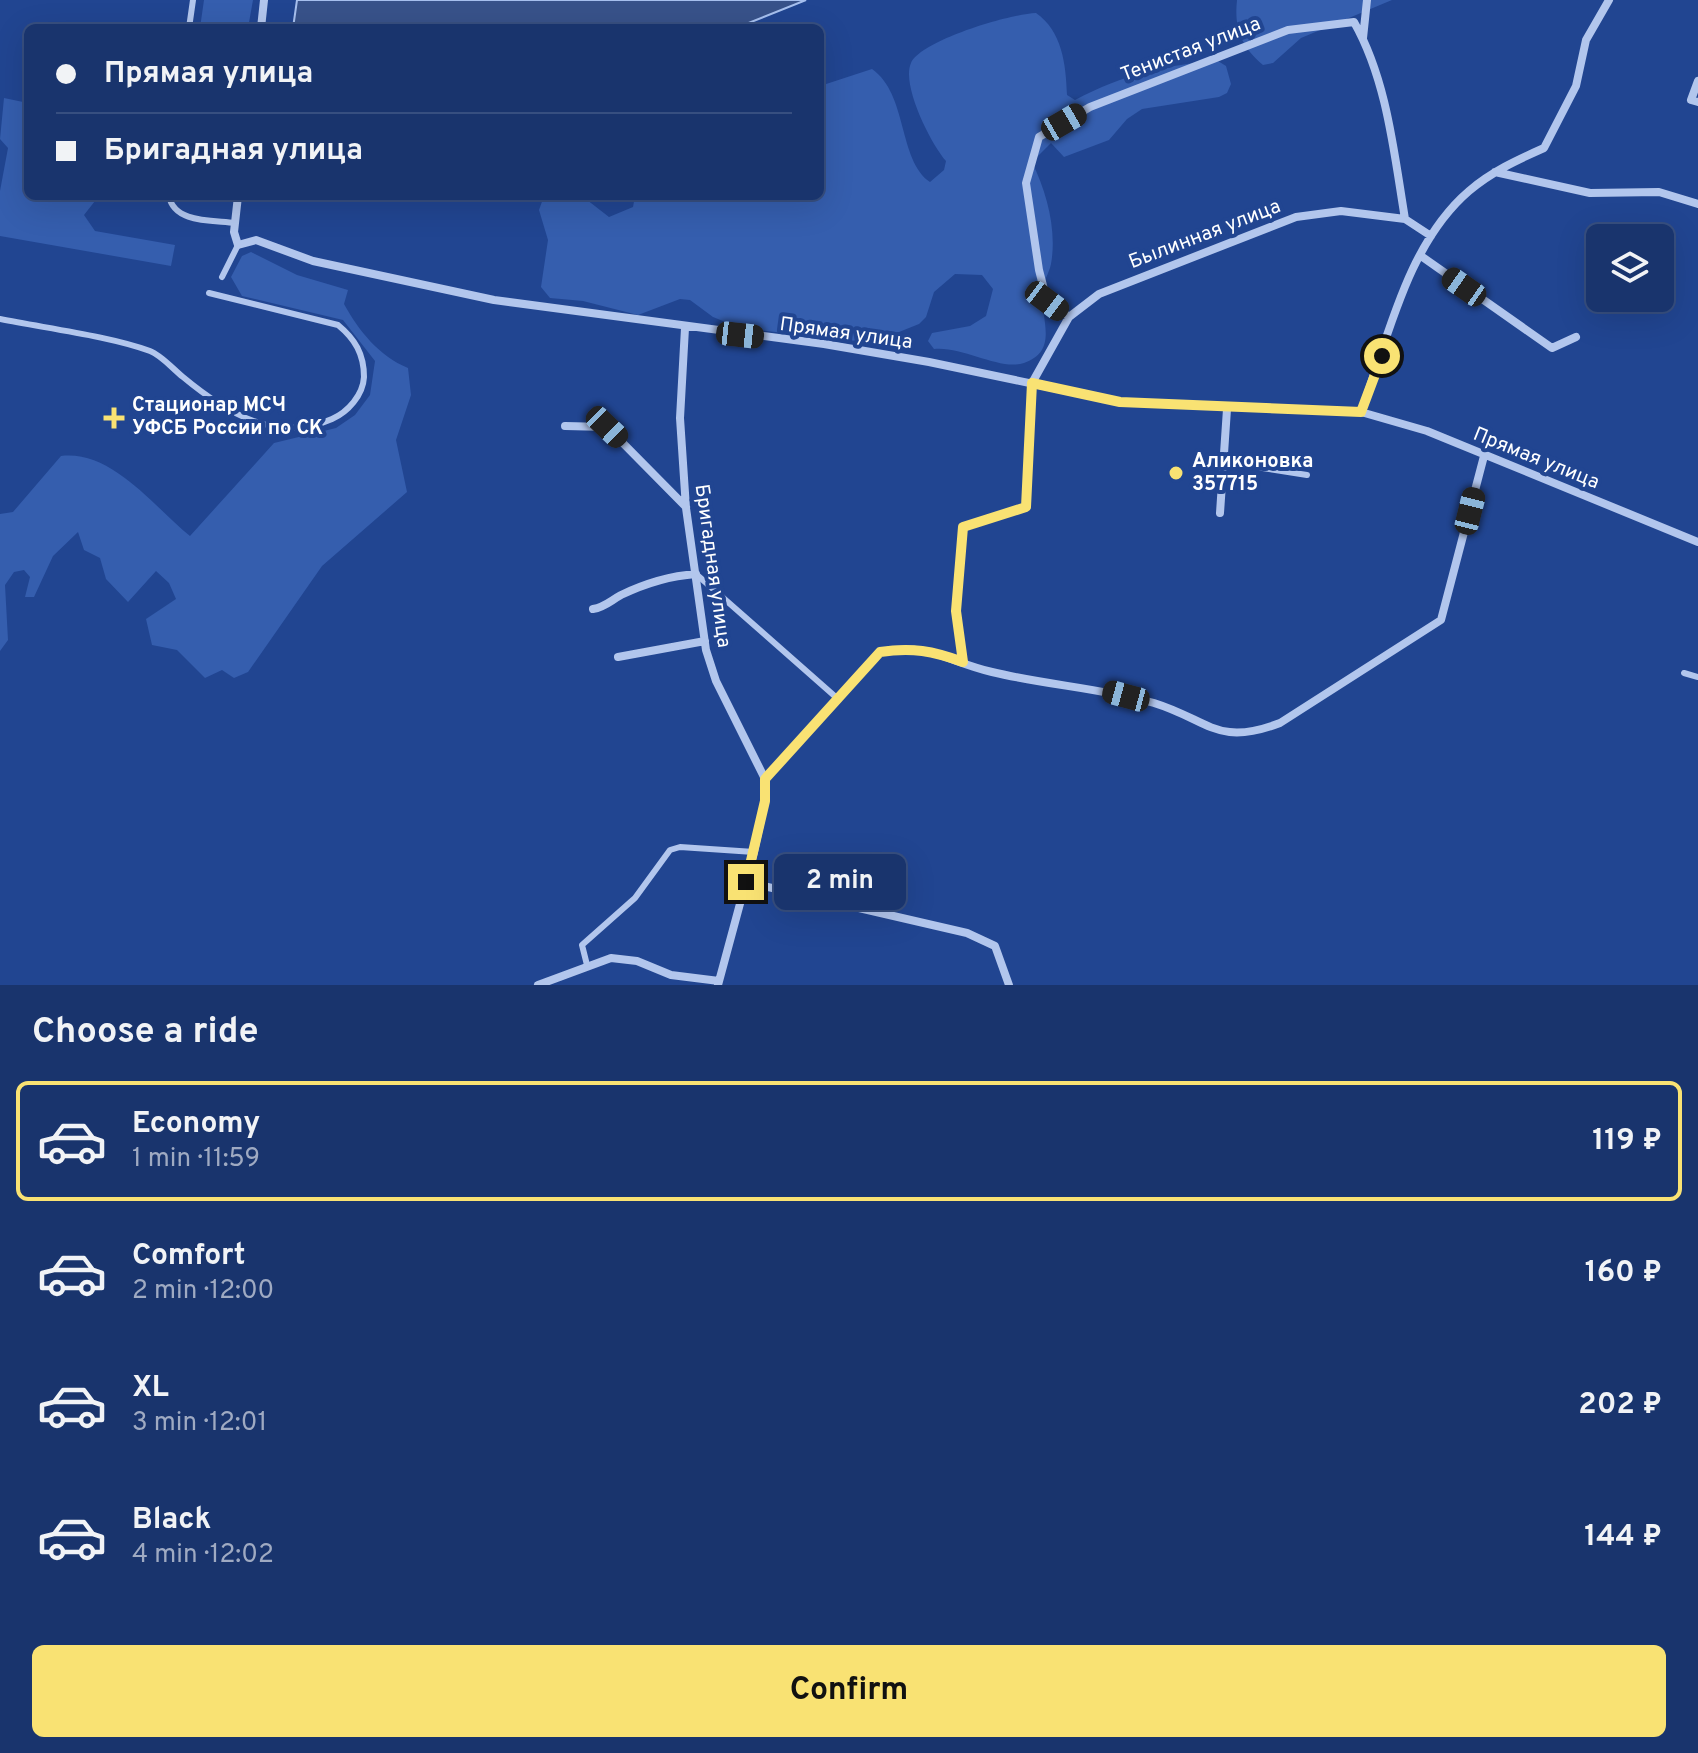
<!DOCTYPE html>
<html lang="en">
<head>
<meta charset="utf-8">
<style>
	:root { --surface:#19346d; --page:#223c72; --text:#f1f3f6; --muted:#9faac2; --line:#374f80; --accent:#f9e273 }
	body { margin:0; font-family:Overpass,sans-serif; background:var(--page); color:var(--text); height:100vh; display:flex; flex-direction:column; font-size:30px; white-space:nowrap }
	* { box-sizing:border-box; margin:0 }
	p { font-size:26px; color:var(--muted) }
	.icon { flex:none; width:44px; height:44px; fill:none; stroke:currentColor; stroke-width:2; stroke-linecap:round; stroke-linejoin:round }
	.map { position:relative; height:985px; overflow:hidden }
	.sheet { display:flex; flex-direction:column; background:var(--surface); flex:1 }
	.sheet>* { flex:none }
	.guide { position:absolute; left:24px; top:24px; width:800px; height:176px; border-radius:12px; box-shadow:0 8px 32px #0002,0 0 0 2px var(--line); display:grid; align-content:center; height:176px; padding:0 32px; background:var(--surface) }
	.controls { position:absolute; left:1586px; top:224px; display:grid; gap:16px }
	.controls a { display:grid; place-items:center; width:88px; height:88px; border-radius:12px; background:var(--surface); box-shadow:0 8px 32px #0002,0 0 0 2px var(--line); font-size:40px }
	.end { position:absolute; width:36px; height:36px; margin:-18px; border:10px solid #f9e273; background:#111; box-shadow:0 0 0 4px #111 }
	.from { border-radius:50% }
	.bubble { position:absolute; height:56px; border-radius:12px; background:var(--surface); box-shadow:0 8px 32px #0002,0 0 0 2px var(--line); font-size:26px; font-weight:700; line-height:56px; text-align:center }
	.car { position:absolute; width:24px; height:48px; margin:-24px -12px; border-radius:10px; box-shadow:0 0 6px 2px #0007; background:linear-gradient(#222 24%,#8ab4d8 0 40%,#222 0 76%,#8ab4d8 0 86%,#222 0) }
	.guide b { display:flex; align-items:center; gap:28px; height:76px; font-size:30px }
	.guide b+b { border-top:2px solid var(--line) }
	.guide i { width:20px; height:20px; background:var(--text) }
	ul { padding:0; list-style:none }
	li { display:flex; align-items:center; gap:24px; height:120px; margin:0 16px 12px; padding:0 16px; border:4px solid transparent; border-radius:12px }
	li div { flex:1 }
	li b { display:block; font-size:30px }
	li em { font-style:normal; font-weight:700 }
	li.selected { border-color:var(--accent) }
	li>.icon { width:72px; height:72px; stroke-width:1.5 }
	h2 { padding:0 32px; font-size:36px; line-height:96px }
	.primary-button { display:flex; gap:16px; margin-top:auto; padding:16px 32px }
	.primary-button a { flex:1; height:92px; border-radius:12px; background:var(--accent); color:#111; font-size:32px; font-weight:700; line-height:92px; text-align:center }
	.map>svg:first-child { display:block }
	.green { fill:#355eae }
	.water { fill:#38528a; stroke:#a6bfee; stroke-width:2 }
	.lines { fill:none; stroke-linecap:round; stroke-linejoin:round }
	.lane { stroke:#b2c6ed; stroke-width:6 }
	.street { stroke:#b2c6ed; stroke-width:8 }
	.route { stroke:#f9e273; stroke-width:10 }
	.poi-dot { fill:#f9e273; stroke:#214591; stroke-width:3 }
	.labels { text-anchor:middle; dominant-baseline:central; stroke-width:8; stroke-linejoin:round; paint-order:stroke }
	.street-label { font-size:20px; fill:#fff; stroke:#214591 }
	.poi-label { font-size:20px; font-weight:bold; fill:#fff; stroke:#214591; text-anchor:start }
</style>
</head>
<body>
<div class="map">
<svg width="1698" height="985" viewBox="0 0 1698 985">
	<rect width="100%" height="100%" fill="#214591"/>
	<path class="green" d="M204 0H253L248 28H200Z
		M1237 0H1392L1301 38 1273 63 1263 65C1241 47 1234 28 1237 0Z
		M1036 13C1062 31 1066 64 1067 95L1075 100C1125 74 1163 65 1218 61L1226 66 1231 84 1227 93 1219 97 1142 109 1127 119 1109 140 1064 157 1051 143 1032 162C1047 193 1057 230 1051 264 1049 274 1042 283 1042 293 1041 319 1059 351 1024 363 1000 371 963 346 934 349L928 341 932 333 970 326 986 316 993 289 982 275 955 274 934 292 926 317 919 324 884 338 857 341 740 328 713 317 690 300 680 299 638 315 583 301 550 298 541 287 548 240 539 210 544 196H582L609 217 633 207 635 196H820V86L872 69C908 94 898 160 930 182L944 170 946 161C931 144 901 85 911 63 922 40 1010 14 1036 13Z
		M4 98 28 103V196H127L95 201 84 215 95 231 175 245 171 266 0 236V191L8 148 0 139Z
		M251 252 297 275 348 290 344 304C359 331 379 356 408 368L411 395 396 440 407 492 322 566 248 672 234 678 222 670 205 678 177 650 152 645 146 619 176 599 169 583 156 571 128 602 106 579 100 558 84 550 78 532 53 556 34 597H25L30 577 24 570 14 572 5 585 8 640 0 651V514L13 512 61 456C112 450 153 506 190 536L274 443 336 428 355 415 370 395 375 361 343 320 242 296 231 277 242 256Z"/>
	<path class="water" d="M297 0H806L736 28H293Z"/>
	<g class="lines">
		<path class="lane" d="M189 28 193 0
			M169 196C174 223 211 220 235 223
			M222 277 238 245
			M0 319C44 328 109 336 150 351 161 355 173 369 183 377 225 412 276 444 332 419 348 412 363 395 364 377 364 354 355 339 338 325L209 293
			M1223 462 1307 475
			M963 527 956 611 963 662
			M696 574 838 699
			M1684 673 1698 677
			M587 965 582 945 635 898 670 850 680 847 754 852"/>
		<path class="street" d="M261 28 264 0
			M1363 38 1367 0
			M1698 81 1691 100 1698 102
			M1495 172 1590 193 1659 192 1698 204
			M238 196 234 232 238 245 256 240 313 261 494 300 824 344 929 362 1120 402 1361 412 1427 431 1698 542
			M1421 256 1552 348 1576 337
			M1069 317 1047 301 1039 270 1026 183 1039 137 1090 107 1288 30 1354 22C1387 80 1394 153 1405 219
			M685 328 680 418 686 508 706 650 716 681 765 779V801L754 852 718 985
			M1361 412C1388 339 1407 244 1469 191 1491 172 1517 160 1544 148L1576 86 1586 40 1609 0
			M565 426 607 427 686 507
			M1220 513 1227 409
			M963 527 1026 507 1032 383 1069 317 1099 294 1296 217 1341 211 1405 219 1431 236
			M593 609C605 607 610 601 621 595 646 583 668 576 696 574
			M618 657 705 641
			M765 779 880 652C931 643 946 661 992 672 1046 685 1100 688 1154 703 1209 720 1217 747 1280 723L1441 620 1484 456
			M746 882 967 933 995 946 1009 985
			M538 985 611 958 637 961 671 975 719 981"/>
	</g>
	<g class="lines">
		<path class="route" d="M746 882 765 801V779L880 652C912 647 933 651 963 662L956 611 963 527 1026 507 1032 383 1120 402 1361 412 1382 356"/>
	</g>
	<g class="poi-dot">
		<path d="M110 406h8v8h8v8h-8v8h-8v-8h-8v-8h8z"/>
		<circle cx="1176" cy="473" r="8"/>
	</g>
	<g class="labels">
		<g class="street-label">
			<text transform="translate(1191 50) rotate(-21)">Тенистая улица</text>
			<text transform="translate(1205 235) rotate(-21)">Былинная улица</text>
			<text transform="translate(846 334) rotate(8)">Прямая улица</text>
			<text transform="translate(1536 459) rotate(22)">Прямая улица</text>
			<text transform="translate(712 566) rotate(82)">Бригадная улица</text>
		</g>
		<g class="poi-label">
			<text x="132" y="406">Стационар МСЧ<tspan x="132" dy="23">УФСБ России по СК</tspan></text>
			<text x="1192" y="462">Аликоновка<tspan x="1192" dy="23">357715</tspan></text>
		</g>
	</g>
</svg>
<div class="controls">
<a><svg class="icon" aria-label="layers" viewBox="0 0 24 24"><path d="M12 4l9 5-9 5-9-5zM3 14l9 5 9-5"/></svg></a>
</div>
<i class="end from" style="left:1382px;top:356px"></i>
<i class="end" style="left:746px;top:882px"></i>
<div class="bubble" style="left:774px;top:854px;width:132px">2 min</div>
<i class="car" style="left:1064px;top:122px;rotate:60deg"></i>
<i class="car" style="left:1464px;top:287px;rotate:305deg"></i>
<i class="car" style="left:1047px;top:301px;rotate:127deg"></i>
<i class="car" style="left:740px;top:335px;rotate:96deg"></i>
<i class="car" style="left:607px;top:427px;rotate:134deg"></i>
<i class="car" style="left:1470px;top:511px;rotate:14deg"></i>
<i class="car" style="left:1126px;top:696px;rotate:285deg"></i>
<div class="guide">
<b><i class="from"></i>Прямая улица</b>
<b><i></i>Бригадная улица</b>
</div>
</div>
<section class="sheet">
<h2>Choose a ride</h2>
<ul>
<li class="selected"><svg class="icon" aria-label="car" viewBox="0 0 24 24"><path d="M5 17H2v-5l4-1 3-4h7l3 4 3 1v5h-3M9 17h6M6 11h13"/><circle cx="7" cy="17" r="2"/><circle cx="17" cy="17" r="2"/></svg><div><b>Economy</b><p>1 min · 11:59</p></div><em>119 ₽</em></li>
<li><svg class="icon" aria-label="car" viewBox="0 0 24 24"><path d="M5 17H2v-5l4-1 3-4h7l3 4 3 1v5h-3M9 17h6M6 11h13"/><circle cx="7" cy="17" r="2"/><circle cx="17" cy="17" r="2"/></svg><div><b>Comfort</b><p>2 min · 12:00</p></div><em>160 ₽</em></li>
<li><svg class="icon" aria-label="car" viewBox="0 0 24 24"><path d="M5 17H2v-5l4-1 3-4h7l3 4 3 1v5h-3M9 17h6M6 11h13"/><circle cx="7" cy="17" r="2"/><circle cx="17" cy="17" r="2"/></svg><div><b>XL</b><p>3 min · 12:01</p></div><em>202 ₽</em></li>
<li><svg class="icon" aria-label="car" viewBox="0 0 24 24"><path d="M5 17H2v-5l4-1 3-4h7l3 4 3 1v5h-3M9 17h6M6 11h13"/><circle cx="7" cy="17" r="2"/><circle cx="17" cy="17" r="2"/></svg><div><b>Black</b><p>4 min · 12:02</p></div><em>144 ₽</em></li>
</ul>
<div class="primary-button"><a>Confirm</a></div>
</section>
</body>
</html>
